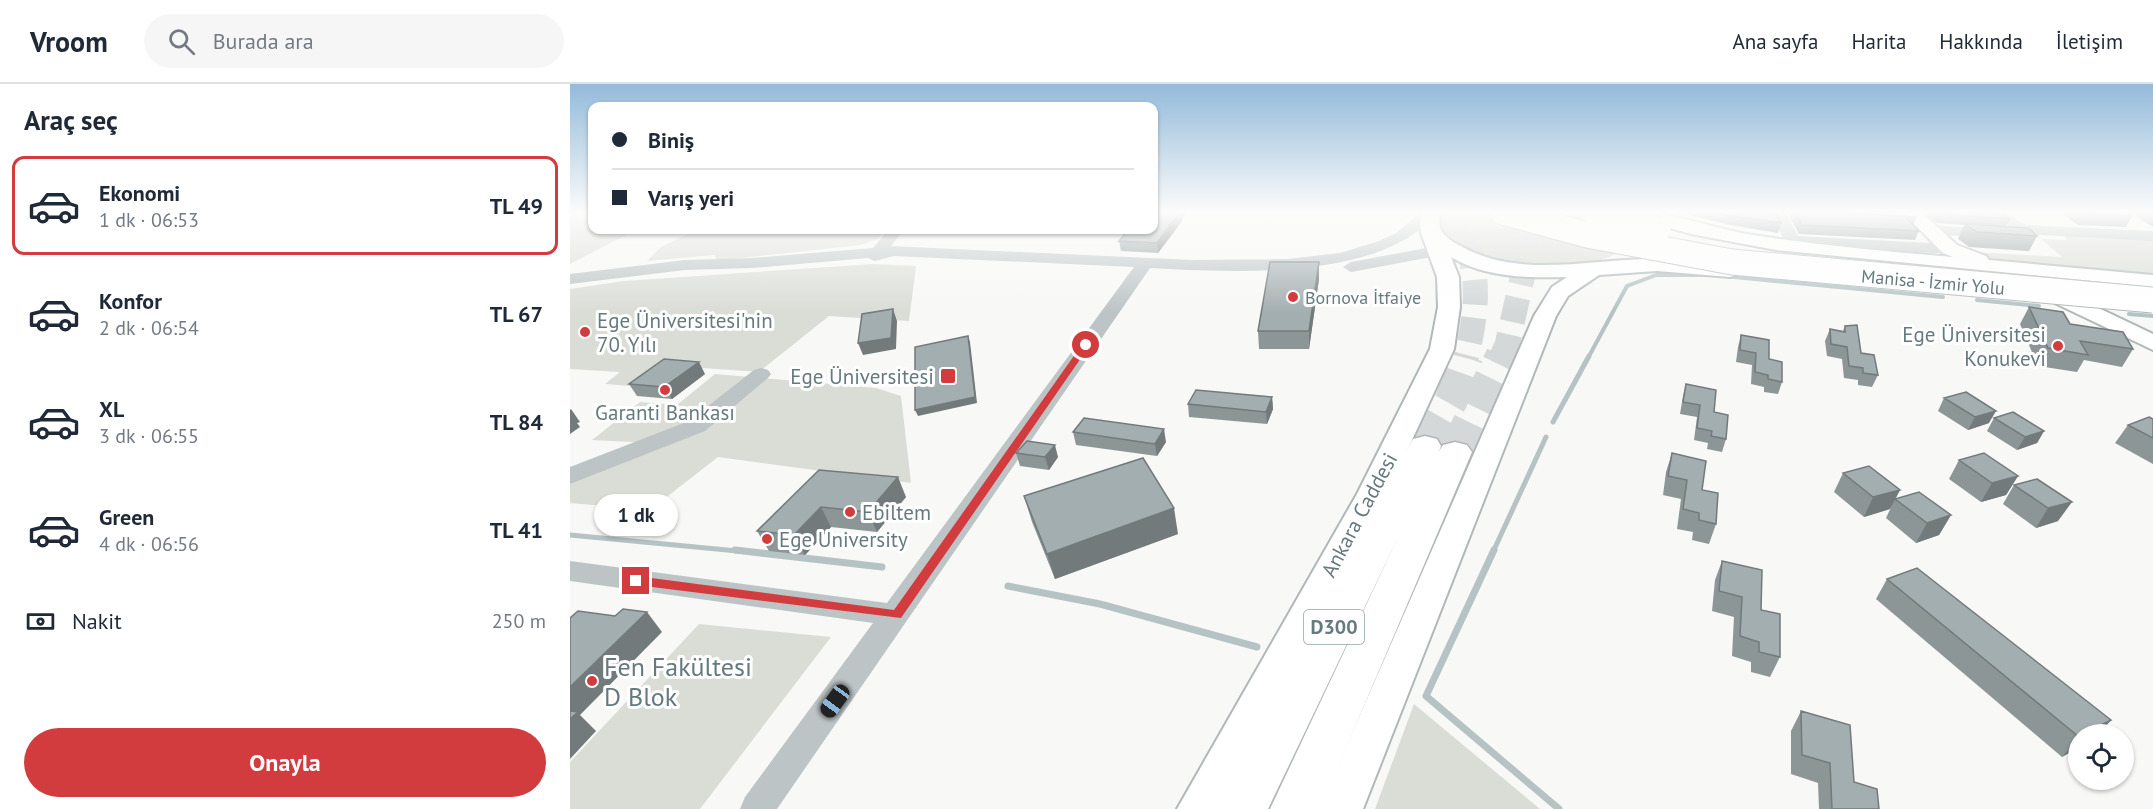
<!DOCTYPE html>
<html lang="tr">
<head>
<meta charset="utf-8">
<style>
	:root { --surface:#fff; --page:#f6f6f7; --text:#1f2937; --muted:#747a83; --line:#e0e1e3; --accent:#d23c3f }
	body { margin:0; font-family:"PT Sans",sans-serif; background:var(--page); color:var(--text); height:100vh; display:flex; flex-direction:column; font-size:22px; white-space:nowrap }
	* { box-sizing:border-box; margin:0 }
	p { font-size:20px; color:var(--muted) }
	.icon { flex:none; width:33px; height:33px; fill:none; stroke:currentColor; stroke-width:2; stroke-linecap:round; stroke-linejoin:round }
	.map { position:relative; flex:1; overflow:hidden }
	.drawer { display:flex; flex-direction:column; background:var(--surface); width:570px }
	.drawer>* { flex:none }
	.top-card { position:absolute; left:18px; top:18px; width:570px; height:132px; border-radius:12px; box-shadow:0 2px 4px #0004; display:grid; align-content:center; height:132px; padding:0 24px; background:var(--surface) }
	.tools { position:absolute; left:1498px; top:640px; display:grid; gap:12px }
	.tools a { display:grid; place-items:center; width:66px; height:66px; border-radius:50%; background:var(--surface); box-shadow:0 2px 4px #0004; font-size:30px }
	.end { position:absolute; width:27px; height:27px; margin:-14px; border:8px solid #d23c3f; background:#fff; box-shadow:0 0 0 3px #fff }
	.from { border-radius:50% }
	.bubble { position:absolute; height:42px; border-radius:21px; background:var(--surface); box-shadow:0 2px 4px #0004; font-size:20px; font-weight:800; line-height:42px; text-align:center }
	.car { position:absolute; width:18px; height:36px; margin:-18px -9px; border-radius:8px; box-shadow:0 0 4px 2px #0007; background:linear-gradient(#222 24%,#8ab4d8 0 40%,#222 0 76%,#8ab4d8 0 86%,#222 0) }
	.top-card b { display:flex; align-items:center; gap:21px; height:57px; font-size:22px }
	.top-card b+b { border-top:2px solid var(--line) }
	.top-card i { width:15px; height:15px; background:var(--text) }
	ul { padding:0; list-style:none }
	li { display:flex; align-items:center; gap:18px; height:99px; margin:0 12px 9px; padding:0 12px; border:3px solid transparent; border-radius:12px }
	li div { flex:1 }
	li b { display:block; font-size:22px }
	li em { font-style:normal; font-weight:800 }
	li.current { border-color:var(--accent) }
	li>.icon { width:54px; height:54px; stroke-width:1.5 }
	h2 { padding:0 24px; font-size:27px; line-height:72px }
	.pay { display:flex; align-items:center; gap:15px; height:66px; padding:0 24px; font-size:22px }
	.pay p { margin-inline-start:auto }
	.cta { display:flex; gap:12px; margin-top:auto; padding:12px 24px }
	.cta a { flex:1; height:69px; border-radius:36px; background:var(--accent); color:#fff; font-size:24px; font-weight:800; line-height:69px; text-align:center }
	header { display:flex; align-items:center; gap:36px; box-sizing:border-box; height:84px; padding:0 30px; background:var(--surface); border-bottom:2px solid var(--line) }
	header strong { font-size:28px }
	nav { display:flex; gap:33px; margin-inline-start:auto; font-size:21px }
	.search { width:420px; height:54px; background:var(--page); display:flex; align-items:center; gap:15px; box-sizing:border-box; padding:0 21px; border-radius:33px; color:var(--muted); font-size:22px }
	main { display:flex; flex:1; min-height:0 }
	.map>svg:first-child { display:block }
	.green { fill:#daddd6 }
	.lines { fill:none; stroke-linecap:round; stroke-linejoin:round }
	.stream-far2 { stroke:#b5c3c4; stroke-width:4 }
	.stream-far1 { stroke:#b5c3c4; stroke-width:5 }
	.stream { stroke:#b5c3c4; stroke-width:7 }
	.highway-tunnel-far1 { stroke:#d4d8d8; stroke-width:25; stroke-dasharray:25 13; stroke-linecap:butt }
	.highway-tunnel { stroke:#d4d8d8; stroke-width:33; stroke-dasharray:33 16; stroke-linecap:butt }
	.major-casing { stroke:#b1b8ba; stroke-width:4 }
	.highway-casing { stroke:#b1b7b9; stroke-width:3 }
	.minor { fill:#bdc4c5; fill-rule:evenodd }
	.major { fill:#fff; fill-rule:evenodd }
	.highway { fill:#fff; fill-rule:evenodd }
	.highway-bridge-casing { stroke:#b1b7b9; stroke-width:27; stroke-linecap:butt }
	.highway-bridge { stroke:#fff; stroke-width:25 }
	.wall { fill:#8c9697 }
	.shaded-wall { fill:#727a7b }
	.building { fill:#a3aeb0; stroke:#727a7b; stroke-width:1.5 }
	.route { fill:#d23c3f }
	.poi-dot { fill:#d23c3f; stroke:#fff; stroke-width:2 }
	.labels { text-anchor:middle; dominant-baseline:central; stroke-width:6; stroke-linejoin:round; paint-order:stroke }
	.far-street-label { font-size:18px; fill:#667a7e; stroke:#fff }
	.far-poi-label { font-size:18px; fill:#667a7e; stroke:#fff; text-anchor:start }
	.shield { fill:#fff; stroke:#94a2a5; stroke-width:1.5 }
	.shield-label { font-size:20px; font-weight:bold; fill:#667a7e }
	.poi-label { font-size:21px; fill:#667a7e; stroke:#fff; text-anchor:start }
	.street-label { font-size:21px; fill:#667a7e; stroke:#fff }
	.near-poi-label { font-size:26px; fill:#667a7e; stroke:#fff; text-anchor:start }
</style>
</head>
<body>
<header>
<strong>Vroom</strong>
<div class="search"><svg class="icon" aria-label="search" viewBox="0 0 24 24"><circle cx="10" cy="10" r="6"/><path d="M15 15l6 6"/></svg>Burada ara</div>
<nav><a>Ana sayfa</a><a>Harita</a><a>Hakkında</a><a>İletişim</a></nav>
</header>
<main>
<section class="drawer">
<h2>Araç seç</h2>
<ul>
<li class="current"><svg class="icon" aria-label="car" viewBox="0 0 24 24"><path d="M5 17H2v-5l4-1 3-4h7l3 4 3 1v5h-3M9 17h6M6 11h13"/><circle cx="7" cy="17" r="2"/><circle cx="17" cy="17" r="2"/></svg><div><b>Ekonomi</b><p>1 dk · 06:53</p></div><em>TL 49</em></li>
<li><svg class="icon" aria-label="car" viewBox="0 0 24 24"><path d="M5 17H2v-5l4-1 3-4h7l3 4 3 1v5h-3M9 17h6M6 11h13"/><circle cx="7" cy="17" r="2"/><circle cx="17" cy="17" r="2"/></svg><div><b>Konfor</b><p>2 dk · 06:54</p></div><em>TL 67</em></li>
<li><svg class="icon" aria-label="car" viewBox="0 0 24 24"><path d="M5 17H2v-5l4-1 3-4h7l3 4 3 1v5h-3M9 17h6M6 11h13"/><circle cx="7" cy="17" r="2"/><circle cx="17" cy="17" r="2"/></svg><div><b>XL</b><p>3 dk · 06:55</p></div><em>TL 84</em></li>
<li><svg class="icon" aria-label="car" viewBox="0 0 24 24"><path d="M5 17H2v-5l4-1 3-4h7l3 4 3 1v5h-3M9 17h6M6 11h13"/><circle cx="7" cy="17" r="2"/><circle cx="17" cy="17" r="2"/></svg><div><b>Green</b><p>4 dk · 06:56</p></div><em>TL 41</em></li>
</ul>
<div class="pay"><svg class="icon" aria-label="cash" viewBox="0 0 24 24"><path d="M3 7h18v10H3z"/><circle cx="12" cy="12" r="2"/></svg>Nakit<p>250 m</p></div>
<div class="cta"><a>Onayla</a></div>
</section>
<div class="map">
<svg width="1583" height="725" viewBox="0 0 1583 725">
	<rect width="100%" height="100%" fill="#f8f8f6"/>
	<path class="green" d="M0 128H22V146H66L0 180Z
		M873 128H1046L1058 160C1053 163 1048 168 1043 171 1000 193 894 185 870 139Z
		M126 146H314L308 155 291 161 153 176 146 175 145 171 77 177 91 163Z
		M1493 150 1583 156V196L1422 180 1402 168 1492 173 1471 155 1497 156Z
		M303 180 346 182 339 237 259 232 189 288 91 281 61 302 35 300 50 288 0 285V205L54 197Z
		M145 290 306 304 331 312 341 399 148 373 80 426 0 419V398L81 359 22 356 70 318 107 321Z
		M129 540 261 553 130 725H0V678Z
		M844 620 970 725H805Z"/>
	<g class="lines">
		<path class="stream-far2" d="M1154 192 1373 213
			M1407 216 1469 222
			M1559 230 1583 232
			M1018 274 1057 202 1086 191H1135"/>
		<path class="stream-far1" d="M983 338 1019 272
			M0 451 178 468
			M923 468 976 353"/>
		<path class="stream" d="M165 466 312 483
			M924 466 856 612 989 725
			M438 502 530 520 687 563"/>
		<path class="highway-tunnel-far1" d="M874 128C914 169 909 222 896 274
			M931 274 937 261 957 173 955 155 936 128"/>
		<path class="highway-tunnel" d="M855 362 881 317 897 272
			M885 368 932 272"/>
		<g class="major-casing">
			<path id="major" d="M853 128H871C866 144 873 152 887 160 946 195 1013 176 1077 175 1105 174 1133 178 1160 181L1167 183 1171 187 1167 191 1160 193 1087 187 1029 191 998 212 986 232 793 725H749L964 232 982 203 997 193C959 194 915 194 881 173L889 193 890 223 884 265 817 410 652 725H607L787 410 860 265 868 223 867 193 851 149 850 136Z
				M1056 128C1092 125 1139 143 1177 150 1245 161 1314 167 1383 173L1373 169 1332 128H1351L1387 161 1416 172 1419 176 1583 191V203L1206 166 1121 150 1058 132Z
				M1476 199 1583 250V266L1468 211 1465 206 1468 201Z"/>
		</g>
		<g class="highway-casing">
			<path id="highway" d="M855 352 867 355 871 362 869 367 873 361 885 358 897 361 902 368 750 725H700L831 447 698 725H647L839 362 843 355Z"/>
		</g>
		<path class="minor" d="M851 128H867C814 198 659 188 580 184L207 725H170L175 713 303 539 0 497V477L317 519 564 183 324 172 305 177 298 174 182 184 115 186 0 200V190L115 176 182 174 303 164 318 146H334L321 162 623 176 718 175 770 169 809 157 826 149Z
			M1201 128H1215L1228 152 1380 160 1388 165 1380 170 1222 161 1214 156Z
			M1413 128H1431L1457 141 1583 147V157L1454 150Z
			M1359 141 1420 145 1428 150 1420 155 1354 149 1351 146 1354 143Z
			M856 164 888 165 896 170 888 175 856 174 781 188 773 183 781 178Z
			M191 284 198 286 201 290 198 294 135 347 0 400V383L119 337 184 286Z"/>
		<use href="#major" class="major"/>
		<use href="#highway" class="highway"/>
		<g class="highway-bridge-casing">
			<path id="highway-bridge" d="M933 128 1017 151 1162 178 1583 216
				M1024 128 1088 145"/>
		</g>
		<use href="#highway-bridge" class="highway-bridge"/>
	</g>
	<path class="wall" d="M584 128H616L610 140 588 169 551 167 549 157 584 146Z
		M1118 128H1205L1211 139 1208 149 1160 141 1119 131Z
		M1217 128H1268L1346 133 1343 141 1349 147 1345 156 1229 150Z
		M1353 128H1427L1440 135 1436 142 1467 152 1459 167 1399 163 1388 155 1394 141 1367 139Z
		M1490 128H1557L1562 132 1556 143 1508 141Z
		M1559 128H1583V143Z
		M749 195 739 265H689L688 247Z
		M1459 223 1500 240 1563 265 1552 283 1514 276 1507 288 1468 282 1450 240Z
		M1275 242 1291 269 1308 291 1302 303 1288 301V296L1274 294 1272 275 1257 272 1255 257 1260 245 1273 247Z
		M1171 251 1199 275 1212 298 1208 310 1194 308V303L1181 300 1182 281 1166 278 1168 263Z
		M135 290 102 315 67 312 59 300Z
		M1116 300 1144 328 1156 355 1152 368 1137 365 1138 359 1124 356 1127 333 1110 330 1113 312Z
		M702 313 703 325 697 340 619 333 618 320Z
		M1374 314 1419 339 1398 346 1368 327Z
		M1424 334 1474 347 1467 359 1447 366 1417 347Z
		M1583 335V380L1545 359 1558 341Z
		M503 348 596 358 587 372 506 361Z
		M446 369 488 373 479 386 450 382Z
		M1102 369 1132 406 1146 440 1139 460 1122 456 1123 448 1107 445 1111 415 1093 411 1096 388Z
		M1389 376 1448 392 1436 411 1411 418 1379 395Z
		M249 386 336 413 307 448 261 443 235 471 199 467 187 447Z
		M1273 389 1330 406 1320 425 1294 433 1264 408Z
		M1467 395 1488 437 1466 444 1433 420 1444 401Z
		M454 412 608 450 485 495 462 438Z
		M1325 415 1381 431 1369 451 1346 459 1316 434Z
		M1152 477 1191 526 1210 573 1200 593 1181 588V578L1162 572 1164 533 1142 527 1145 496Z
		M1317 495 1541 636 1528 651H1509V663L1492 673 1306 515Z
		M1231 627 1284 698 1309 725H1249L1248 699 1221 690V647Z"/>
	<path class="shaded-wall" d="M610 128H616L610 140 588 169 587 159Z
		M749 178V195L739 265V247Z
		M323 225 327 237 326 265 293 271 288 259Z
		M398 252 400 258 407 319 348 332 345 326Z
		M129 278 135 290 102 315 94 303Z
		M702 313 703 325 697 340 696 328Z
		M1 325 10 338 7 339 10 343 0 350V326Z
		M1426 327 1419 339 1398 346 1405 333Z
		M594 345 596 358 587 372 585 360Z
		M1474 347 1467 359 1447 366 1455 353Z
		M485 361 488 373 479 386 475 373Z
		M1448 392 1436 411 1411 418 1422 399Z
		M328 393 336 413 307 448 298 428Z
		M1330 406 1320 425 1294 433 1303 413Z
		M1502 418 1488 437 1466 444 1478 424Z
		M251 423 261 443 235 471 224 451Z
		M604 424 608 450 485 495 477 470Z
		M1381 431 1369 451 1346 459 1357 439Z
		M77 528 92 548 10 631 26 647 0 675V603Z
		M1541 636 1528 651H1512Z
		M1509 653V663L1492 673Z"/>
	<path class="building" d="M584 128H610L587 159 549 157 558 146H584Z
		M1143 128H1205L1211 139 1163 132Z
		M1225 128H1268L1346 133 1336 134 1349 147 1232 141Z
		M1367 128H1427L1440 135 1371 130Z
		M1511 128H1557L1562 132 1514 130Z
		M1395 140 1459 144 1467 152 1407 148Z
		M700 178H749L739 247H688Z
		M1459 223 1493 228 1500 240 1553 248 1563 265 1510 257 1518 271 1478 264Z
		M323 225 321 254 288 259 292 230Z
		M1287 241 1291 269 1304 271 1308 291 1293 289V284L1279 282 1277 263 1261 260 1260 245 1275 248V242Z
		M1171 251 1199 256V275L1212 278V298L1198 295V291L1185 288 1186 269 1170 266Z
		M398 252 405 313 345 326V263Z
		M94 275 129 278 94 303 59 300Z
		M1116 300 1146 306 1144 328 1158 331 1156 355 1141 352 1142 347 1127 344 1130 321 1113 318Z
		M626 306 702 313 696 328 618 320Z
		M1396 308 1426 327 1405 333 1374 314Z
		M1443 328 1474 347 1455 353 1424 334Z
		M1579 333 1583 335V354L1558 341Z
		M514 334 594 345 585 360 503 348Z
		M457 357 485 361 475 373 446 369Z
		M1102 369 1136 377 1132 406 1148 409 1146 440 1129 436V429L1113 425 1117 396 1098 392Z
		M1414 369 1448 392 1422 399 1389 376Z
		M573 374 604 424 477 470 454 412Z
		M1299 382 1330 406 1303 413 1273 389Z
		M249 386 328 393 298 428 251 423 224 451 187 447Z
		M1467 395 1502 418 1478 424 1444 401Z
		M1349 408 1381 431 1357 439 1325 415Z
		M1152 477 1192 486 1191 526 1210 530V573L1189 568V558L1170 552 1172 513 1149 507Z
		M1347 484 1541 636 1512 651H1509V653L1317 495Z
		M53 525 77 528 0 603V534L8 527 45 532Z
		M0 627 8 628 0 635Z
		M1231 627 1280 641 1284 698 1307 705 1309 725H1262L1260 679 1232 671Z"/>
	<linearGradient id="sky" x2="0" y2="1"><stop stop-color="#93bada"/><stop offset="0.56" stop-color="#fcfcfb"/><stop offset="1" stop-color="#fcfcfb" stop-opacity="0"/></linearGradient>
	<rect width="1583" height="229" fill="url(#sky)"/>
	<path class="route" d="M513 259 520 261 331 534 66 501 60 497 66 492 324 526Z"/>
	<g class="poi-dot">
		<circle cx="723" cy="213" r="6"/>
		<circle cx="15" cy="248" r="6"/>
		<circle cx="1488" cy="262" r="6"/>
		<rect x="370" y="284" width="16" height="16" rx="3"/>
		<circle cx="95" cy="306" r="6"/>
		<circle cx="280" cy="428" r="6"/>
		<circle cx="197" cy="455" r="6"/>
		<circle cx="22" cy="597" r="6"/>
	</g>
	<g class="labels">
		<g class="far-street-label">
			<text transform="translate(1363 198) rotate(5)">Manisa - İzmir Yolu</text>
		</g>
		<g class="far-poi-label">
			<text x="735" y="213">Bornova İtfaiye</text>
		</g>
		<rect class="shield" x="734" y="526" width="60" height="34" rx="4.5"/>
		<g class="shield-label">
			<text x="764" y="543">D300</text>
		</g>
		<g class="poi-label">
			<text x="27" y="236">Ege Üniversitesi'nin<tspan x="27" dy="24">70. Yılı</tspan></text>
			<text x="1476" y="250" text-anchor="end">Ege Üniversitesi<tspan x="1476" dy="24">Konukevi</tspan></text>
			<text x="364" y="292" text-anchor="end">Ege Üniversitesi</text>
			<text x="95" y="328" text-anchor="middle">Garanti Bankası</text>
			<text x="292" y="428">Ebiltem</text>
			<text x="209" y="455">Ege University</text>
		</g>
		<g class="street-label">
			<text transform="translate(789 431) rotate(-62)">Ankara Caddesi</text>
		</g>
		<g class="near-poi-label">
			<text x="34" y="582">Fen Fakültesi<tspan x="34" dy="30">D Blok</tspan></text>
		</g>
	</g>
</svg>
<div class="tools">
<a><svg class="icon" aria-label="locate" viewBox="0 0 24 24"><circle cx="12" cy="12" r="6"/><path d="M12 2v4M12 18v4M2 12h4M18 12h4"/></svg></a>
</div>
<i class="end from" style="left:516px;top:261px"></i>
<i class="end" style="left:66px;top:497px"></i>
<div class="bubble" style="left:24px;top:410px;width:84px">1 dk</div>
<i class="car" style="left:265px;top:617px;rotate:216deg"></i>
<div class="top-card">
<b><i class="from"></i>Biniş</b>
<b><i></i>Varış yeri</b>
</div>
</div>
</main>
</body>
</html>
